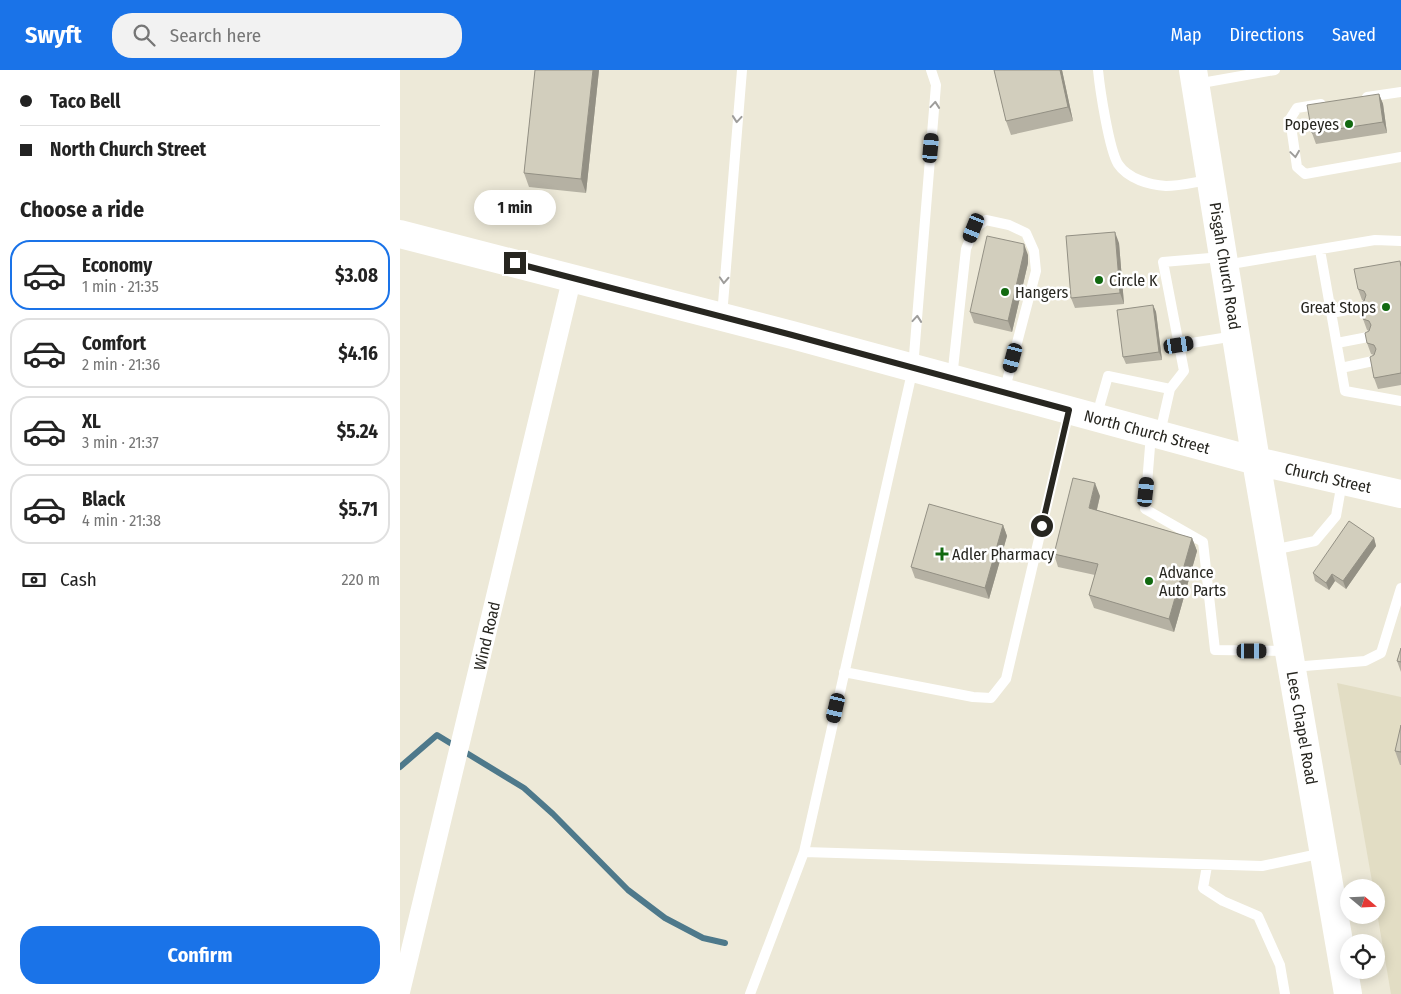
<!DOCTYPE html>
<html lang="en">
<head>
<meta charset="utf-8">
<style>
	:root { --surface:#fff; --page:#f2f2f2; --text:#222; --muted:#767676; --line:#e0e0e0; --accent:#1a73e8 }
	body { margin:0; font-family:"Fira Sans Condensed",sans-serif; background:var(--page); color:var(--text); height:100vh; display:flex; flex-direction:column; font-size:19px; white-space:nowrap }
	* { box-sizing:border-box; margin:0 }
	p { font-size:16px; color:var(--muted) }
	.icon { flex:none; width:28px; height:28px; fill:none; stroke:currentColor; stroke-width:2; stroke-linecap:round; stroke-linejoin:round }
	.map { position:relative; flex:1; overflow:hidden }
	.side { display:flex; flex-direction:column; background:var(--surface); width:400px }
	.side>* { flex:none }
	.banner { display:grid; align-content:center; height:110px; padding:0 20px; background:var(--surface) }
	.needle { width:32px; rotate:109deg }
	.buttons { position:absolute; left:940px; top:809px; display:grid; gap:10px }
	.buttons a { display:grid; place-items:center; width:45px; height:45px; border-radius:50%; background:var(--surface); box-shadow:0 2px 12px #0003; font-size:25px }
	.end { position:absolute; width:22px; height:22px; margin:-11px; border:6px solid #272620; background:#fff; box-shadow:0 0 0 2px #fff }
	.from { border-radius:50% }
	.bubble { position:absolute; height:35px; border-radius:18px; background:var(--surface); box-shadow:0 2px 12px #0003; font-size:16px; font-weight:700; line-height:35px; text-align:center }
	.car { position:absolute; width:15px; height:30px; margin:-15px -8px; border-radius:6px; box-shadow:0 0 4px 1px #0007; background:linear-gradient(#222 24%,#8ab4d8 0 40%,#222 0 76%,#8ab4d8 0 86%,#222 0) }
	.banner b { display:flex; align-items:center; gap:18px; height:48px; font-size:19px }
	.banner b+b { border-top:1px solid var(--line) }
	.banner i { width:12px; height:12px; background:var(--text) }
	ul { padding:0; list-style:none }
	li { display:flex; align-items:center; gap:15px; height:70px; margin:0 10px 8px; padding:0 10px; border:2px solid var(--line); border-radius:20px }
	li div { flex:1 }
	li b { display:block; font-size:19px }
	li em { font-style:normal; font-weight:700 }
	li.selected { border-color:var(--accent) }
	li>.icon { width:45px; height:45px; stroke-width:1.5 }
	h2 { padding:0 20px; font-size:22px; line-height:60px }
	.pay { display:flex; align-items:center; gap:12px; height:55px; padding:0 20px; font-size:19px }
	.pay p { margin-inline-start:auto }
	.cta { display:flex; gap:10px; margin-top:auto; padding:10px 20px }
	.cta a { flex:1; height:58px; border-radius:20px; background:var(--accent); color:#fff; font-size:20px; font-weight:700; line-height:58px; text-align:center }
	header { display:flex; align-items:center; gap:30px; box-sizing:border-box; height:70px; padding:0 25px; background:var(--accent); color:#fff }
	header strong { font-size:24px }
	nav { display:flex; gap:28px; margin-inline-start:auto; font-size:18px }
	.search { width:350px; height:45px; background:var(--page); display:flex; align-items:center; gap:12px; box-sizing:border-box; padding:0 18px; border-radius:20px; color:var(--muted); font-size:19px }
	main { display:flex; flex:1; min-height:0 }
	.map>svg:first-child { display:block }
	.built { fill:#e2ddc4 }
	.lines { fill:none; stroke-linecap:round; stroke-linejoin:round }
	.stream { stroke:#4e798b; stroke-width:6 }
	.lane { stroke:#fff; stroke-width:10 }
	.street { stroke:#fff; stroke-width:19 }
	.secondary { stroke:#fff; stroke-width:28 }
	.wall { fill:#b5b1a3 }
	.shaded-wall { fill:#939084 }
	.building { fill:#d2cebd; stroke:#939084 }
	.oneway { stroke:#9e9d9b }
	.route { stroke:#272620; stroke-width:6 }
	.poi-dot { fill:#126910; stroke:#fff; stroke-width:2 }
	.labels { text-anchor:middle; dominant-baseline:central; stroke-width:5; stroke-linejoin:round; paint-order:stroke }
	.poi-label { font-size:16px; fill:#272620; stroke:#fff; text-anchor:start }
	.street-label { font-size:16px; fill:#272620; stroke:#fff }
</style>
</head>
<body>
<header>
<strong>Swyft</strong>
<div class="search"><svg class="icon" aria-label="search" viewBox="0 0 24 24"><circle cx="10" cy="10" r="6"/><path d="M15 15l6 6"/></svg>Search here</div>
<nav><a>Map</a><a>Directions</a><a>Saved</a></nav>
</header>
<main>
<section class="side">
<div class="banner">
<b><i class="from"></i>Taco Bell</b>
<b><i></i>North Church Street</b>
</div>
<h2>Choose a ride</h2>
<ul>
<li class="selected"><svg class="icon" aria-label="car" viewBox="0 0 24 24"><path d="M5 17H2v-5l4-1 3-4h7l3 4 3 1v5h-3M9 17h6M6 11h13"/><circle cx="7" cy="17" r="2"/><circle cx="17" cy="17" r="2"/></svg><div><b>Economy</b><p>1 min · 21:35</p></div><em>$3.08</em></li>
<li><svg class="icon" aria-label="car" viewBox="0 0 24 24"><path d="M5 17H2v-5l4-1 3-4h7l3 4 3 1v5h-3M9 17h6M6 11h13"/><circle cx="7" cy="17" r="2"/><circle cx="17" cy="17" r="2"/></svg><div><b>Comfort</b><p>2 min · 21:36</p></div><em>$4.16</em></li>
<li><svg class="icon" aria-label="car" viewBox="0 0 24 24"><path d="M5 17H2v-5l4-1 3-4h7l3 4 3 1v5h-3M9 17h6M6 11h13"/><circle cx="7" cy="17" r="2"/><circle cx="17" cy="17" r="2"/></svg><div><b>XL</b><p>3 min · 21:37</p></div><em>$5.24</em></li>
<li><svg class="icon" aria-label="car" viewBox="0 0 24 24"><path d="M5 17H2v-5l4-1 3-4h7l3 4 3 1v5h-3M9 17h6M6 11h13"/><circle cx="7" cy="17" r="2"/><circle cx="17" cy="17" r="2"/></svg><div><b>Black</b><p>4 min · 21:38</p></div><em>$5.71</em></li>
</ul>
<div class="pay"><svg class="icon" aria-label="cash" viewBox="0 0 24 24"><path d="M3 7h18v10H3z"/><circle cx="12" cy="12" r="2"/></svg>Cash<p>220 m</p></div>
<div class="cta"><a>Confirm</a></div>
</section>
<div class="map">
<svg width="1001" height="924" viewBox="0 0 1001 924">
	<rect width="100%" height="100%" fill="#ede9d8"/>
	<path class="built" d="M937 613 1001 627V924H991L976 837V818L973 817Z"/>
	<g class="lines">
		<path class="stream" d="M0 697 37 665 124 718 153 744 228 820 265 848 303 868 325 873"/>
		<path class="lane" d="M531 0 536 15 513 298 404 782 862 796 923 783
			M698 0C700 20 709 79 718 94 728 109 750 115 766 116 780 116 795 112 809 110
			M796 14 875 0
			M967 27 1001 22
			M921 34 897 38 890 49 897 97 905 104 1001 87
			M920 180 945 321 1001 331
			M825 195 975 170 1001 171
			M931 243 963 237
			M322 246 342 0
			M937 273 968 267
			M779 275 835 266
			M941 298 973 291
			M552 308 566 179 574 159 586 150 609 155 626 163 634 181 636 201 604 322
			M696 348 708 306 770 319
			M760 363 770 319 784 301 763 192 822 187
			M751 364 745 439 803 472 815 580 888 581
			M873 480 915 471 936 446 942 412
			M893 597 965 591 981 583 1001 518
			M444 602 573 627 591 628 606 609 669 341
			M807 796 803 818 823 831 858 846 880 895 885 924
			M350 924 404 782"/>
		<path class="street" d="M0 924 172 208"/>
		<path class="secondary" d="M793 0 856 391 948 924
			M0 164 392 265 856 391 1001 424"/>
	</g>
	<path class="wall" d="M135 0H199L186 123 129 117 124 103Z
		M594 0H662L673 51 611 65 606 51Z
		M979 24 983 34 987 63 916 74 912 63Z
		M719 173 724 234 675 238 671 228Z
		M628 185V193L612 262 574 253 570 242Z
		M1001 194V315L978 319 974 308V285L971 284 967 273 969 261 967 260 963 249 964 231 962 230 958 219Z
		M753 235 756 242 762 290 726 294 723 287Z
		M700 426 697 440 792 468 797 481 774 562 694 538 689 525 695 505 658 497 654 484Z
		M603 455 607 466 589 529 515 508 511 497Z
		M974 468 976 476 946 519 935 511 929 520 915 511 913 503Z
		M1001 578V602L997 591Z
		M1001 655V695H1000L995 681Z"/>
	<path class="shaded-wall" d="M193 0H199L186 123 181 109Z
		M660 0H662L673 51 668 37Z
		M979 24 983 34 987 63 983 52Z
		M715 162 719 173 724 234 720 223Z
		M624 174 628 185V193L612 262 608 251Z
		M753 235 756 242 762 290 759 282Z
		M695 413 700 426 694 451 689 438Z
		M603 455 607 466 589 529 585 518Z
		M792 468 797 481 774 562 769 549Z
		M974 468 976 476 946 519 943 511Z
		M932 504 935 511 929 520 926 513Z"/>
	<path class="building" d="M135 0H193L181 109 124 103Z
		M594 0H660L668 37 606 51Z
		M979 24 983 52 912 63 907 35Z
		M715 162 720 223 671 228 666 166Z
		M587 166 624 174V182L608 251 570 242Z
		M1000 191 1001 197V303L974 308 970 287 974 285 976 279 974 275 967 273 965 263 969 261 971 255 969 251 963 249 960 233 964 231 966 225 964 221 958 219 954 199Z
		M753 235 759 282 723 287 717 240Z
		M673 408 695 413 689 438 792 468 769 549 689 525 698 494 654 484Z
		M529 434 603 455 585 518 511 497Z
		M949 451 974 468 943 511 932 504 926 513 913 503Z
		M1001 578V592L997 591Z
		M1001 655V682L995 681Z"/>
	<defs><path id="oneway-chevron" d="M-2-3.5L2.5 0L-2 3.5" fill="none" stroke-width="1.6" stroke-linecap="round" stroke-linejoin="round" transform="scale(1.25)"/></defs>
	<g class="oneway">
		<use href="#oneway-chevron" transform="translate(535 35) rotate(-85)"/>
		<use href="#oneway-chevron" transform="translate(337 49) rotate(95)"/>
		<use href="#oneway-chevron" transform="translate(895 84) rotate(82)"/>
		<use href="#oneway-chevron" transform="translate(324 210) rotate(93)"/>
		<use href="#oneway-chevron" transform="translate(517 249) rotate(-85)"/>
	</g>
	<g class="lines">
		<path class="route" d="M115 193 392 265 669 340 642 456"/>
	</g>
	<g class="poi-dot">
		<circle cx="949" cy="54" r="5"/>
		<circle cx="699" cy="210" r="5"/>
		<circle cx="605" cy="222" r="5"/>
		<circle cx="986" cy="237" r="5"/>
		<path d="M539.5 476.5h5v5h5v5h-5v5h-5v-5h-5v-5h5z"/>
		<circle cx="749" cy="511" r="5"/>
	</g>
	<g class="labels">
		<g class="poi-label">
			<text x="939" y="54" text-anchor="end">Popeyes</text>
			<text x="709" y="210">Circle K</text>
			<text x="615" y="222">Hangers</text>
			<text x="976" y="237" text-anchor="end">Great Stops</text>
			<text x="552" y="484">Adler Pharmacy</text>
			<text x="759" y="502">Advance<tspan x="759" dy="18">Auto Parts</tspan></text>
		</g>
		<g class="street-label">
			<text transform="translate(825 196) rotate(81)">Pisgah Church Road</text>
			<text transform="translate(747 362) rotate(15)">North Church Street</text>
			<text transform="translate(928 408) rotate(13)">Church Street</text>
			<text transform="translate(87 566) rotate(-77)">Wind Road</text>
			<text transform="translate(902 658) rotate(80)">Lees Chapel Road</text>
		</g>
	</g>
</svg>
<div class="buttons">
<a><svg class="needle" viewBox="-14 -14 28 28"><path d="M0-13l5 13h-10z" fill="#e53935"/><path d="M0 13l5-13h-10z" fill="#767676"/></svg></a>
<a><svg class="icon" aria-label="locate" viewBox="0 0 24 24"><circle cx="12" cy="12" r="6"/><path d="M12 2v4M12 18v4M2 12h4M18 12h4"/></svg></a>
</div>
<i class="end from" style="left:642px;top:456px"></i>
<i class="end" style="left:115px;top:193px"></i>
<div class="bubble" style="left:74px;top:120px;width:82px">1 min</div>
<i class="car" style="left:531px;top:78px;rotate:5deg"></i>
<i class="car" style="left:574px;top:158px;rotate:202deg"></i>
<i class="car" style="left:779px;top:275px;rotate:81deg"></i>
<i class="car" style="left:613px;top:288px;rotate:195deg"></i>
<i class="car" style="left:746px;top:422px;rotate:6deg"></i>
<i class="car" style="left:852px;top:581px;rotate:90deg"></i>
<i class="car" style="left:436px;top:638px;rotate:193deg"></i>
</div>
</main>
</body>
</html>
